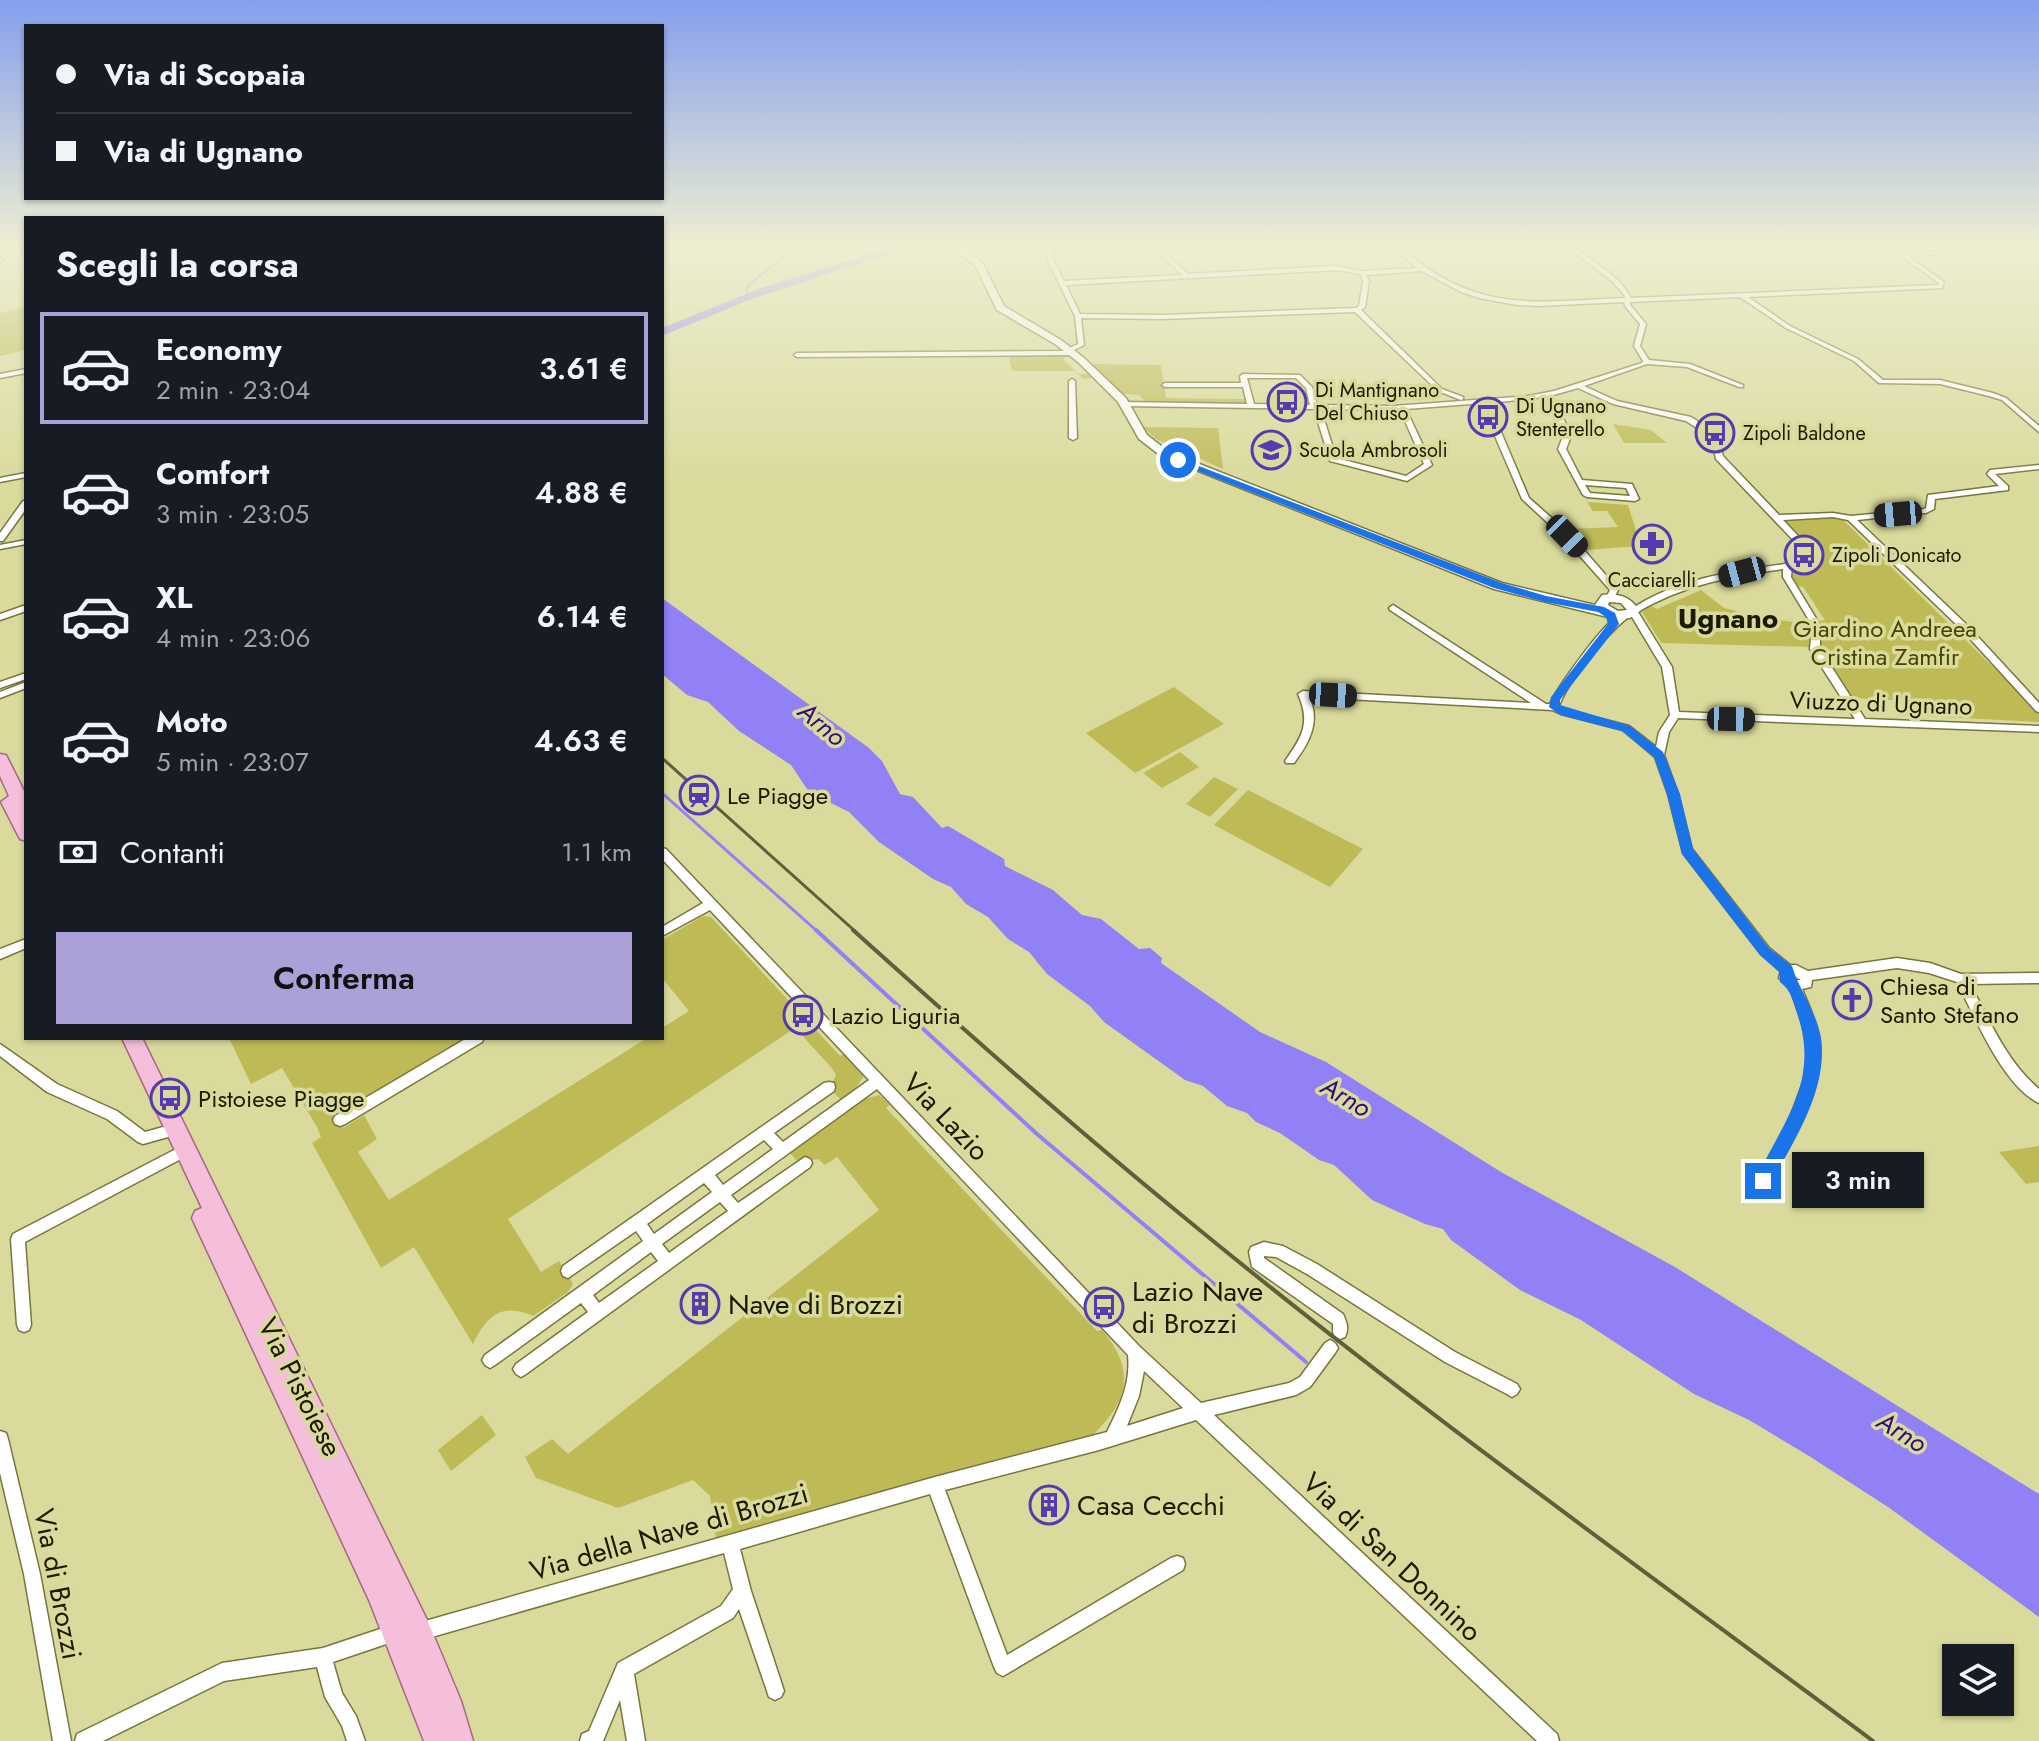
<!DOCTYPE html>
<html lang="it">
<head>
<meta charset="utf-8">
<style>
	:root { --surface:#171b24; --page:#20242c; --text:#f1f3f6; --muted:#9ea1a6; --line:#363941; --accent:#aba0d7 }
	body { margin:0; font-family:Jost,sans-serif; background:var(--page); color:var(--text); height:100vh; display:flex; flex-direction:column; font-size:30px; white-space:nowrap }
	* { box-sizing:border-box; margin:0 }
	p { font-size:26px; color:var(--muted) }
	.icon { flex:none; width:44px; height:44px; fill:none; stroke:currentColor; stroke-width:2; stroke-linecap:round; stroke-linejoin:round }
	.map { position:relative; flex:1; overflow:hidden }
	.side { position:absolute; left:24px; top:216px; width:640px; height:824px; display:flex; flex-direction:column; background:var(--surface); border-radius:0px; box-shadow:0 2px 6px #0004 }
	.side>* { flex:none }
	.hud { position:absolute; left:24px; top:24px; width:640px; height:176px; border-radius:0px; box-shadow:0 2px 6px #0004; display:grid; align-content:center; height:176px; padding:0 32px; background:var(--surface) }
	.tools { position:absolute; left:1942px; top:1644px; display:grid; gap:16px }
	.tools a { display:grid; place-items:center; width:72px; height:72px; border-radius:0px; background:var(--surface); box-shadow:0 2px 6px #0004; font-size:40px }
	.end { position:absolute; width:36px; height:36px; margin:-18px; border:10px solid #1a73e8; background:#fff; box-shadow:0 0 0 4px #fff }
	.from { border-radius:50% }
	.bubble { position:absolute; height:56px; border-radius:0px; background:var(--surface); box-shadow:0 2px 6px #0004; font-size:26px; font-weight:600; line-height:56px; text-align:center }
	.car { position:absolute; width:24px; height:48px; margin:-24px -12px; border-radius:10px; box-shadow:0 0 6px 2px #0007; background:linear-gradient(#222 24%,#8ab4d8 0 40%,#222 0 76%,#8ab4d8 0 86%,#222 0) }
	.hud b { display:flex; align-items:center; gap:28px; height:76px; font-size:30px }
	.hud b+b { border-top:2px solid var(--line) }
	.hud i { width:20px; height:20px; background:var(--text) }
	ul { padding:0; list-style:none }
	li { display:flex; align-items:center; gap:24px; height:112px; margin:0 16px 12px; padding:0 16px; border:4px solid transparent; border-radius:0px }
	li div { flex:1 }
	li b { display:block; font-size:30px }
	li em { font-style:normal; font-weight:600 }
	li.current { border-color:var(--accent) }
	li>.icon { width:72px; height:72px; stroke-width:1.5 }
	h2 { padding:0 32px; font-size:36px; line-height:96px }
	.pay { display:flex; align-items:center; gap:20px; height:88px; padding:0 32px; font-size:30px }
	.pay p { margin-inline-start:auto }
	.button { display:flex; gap:16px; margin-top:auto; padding:16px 32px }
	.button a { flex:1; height:92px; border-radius:0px; background:var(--accent); color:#111; font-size:32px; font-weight:600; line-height:92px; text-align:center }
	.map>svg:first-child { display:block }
	.green { fill:#bebb57 }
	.water { fill:#9180f6 }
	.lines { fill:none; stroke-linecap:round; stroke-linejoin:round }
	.stream-far2 { stroke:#9180f6; stroke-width:2 }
	.stream-far1 { stroke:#9180f6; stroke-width:3 }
	.stream { stroke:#9180f6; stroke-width:4 }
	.street-casing { stroke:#78763c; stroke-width:3 }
	.secondary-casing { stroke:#78763c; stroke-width:3 }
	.primary-casing { stroke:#a56980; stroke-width:3 }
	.street { fill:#fff; fill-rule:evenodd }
	.secondary { fill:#fff; fill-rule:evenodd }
	.primary { fill:#f5bfdc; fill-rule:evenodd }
	.rail-far1 { stroke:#605f3a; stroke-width:3 }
	.rail { stroke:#605f3a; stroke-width:4 }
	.route { fill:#1a73e8 }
	.labels { text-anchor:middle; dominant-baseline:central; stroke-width:7; stroke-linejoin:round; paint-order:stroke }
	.far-poi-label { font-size:20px; fill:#1b1a03; stroke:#dada9c; text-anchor:start }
	.park-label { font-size:24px; fill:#464402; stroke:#dada9c }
	.street-label { font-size:24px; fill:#1b1a03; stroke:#dada9c }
	.poi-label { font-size:24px; fill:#1b1a03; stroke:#dada9c; text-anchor:start }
	.water-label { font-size:26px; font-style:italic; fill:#310d78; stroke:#dada9c }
	.quarter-label { font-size:28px; font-weight:bold; fill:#1b1a03; stroke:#dada9c }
	.near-street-label { font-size:28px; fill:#1b1a03; stroke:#dada9c }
	.near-poi-label { font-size:28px; fill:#1b1a03; stroke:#dada9c; text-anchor:start }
</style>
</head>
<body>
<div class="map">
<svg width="2039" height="1741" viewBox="0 0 2039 1741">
	<rect width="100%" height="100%" fill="#dada9c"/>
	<path class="green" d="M26 306V350L0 356V313Z
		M1066 353 1070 356 1063 359 1079 374H1089L1093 378 1083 379 1075 371H1012L1008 355Z
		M1092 364 1161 365 1166 398 1245 399 1246 403 1146 402 1139 395 1123 394Z
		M1613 424 1651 430 1667 443H1624Z
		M1143 427 1218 428 1223 469 1156 439Z
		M1587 502 1628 505 1641 546 1586 550 1554 520H1561L1568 529 1618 527 1607 511H1593Z
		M1840 517 2039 712V722L1923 716 1914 701 1851 698 1820 648 1816 621 1825 620 1803 587 1796 586C1787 571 1796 563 1804 549L1799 537 1784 519Z
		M1701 590 1724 608 1769 619 1811 624V647L1661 643 1642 612 1652 606 1657 609Z
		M1174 687 1224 724 1135 773 1086 733Z
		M1180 752 1199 767 1162 788 1143 773Z
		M1214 777 1238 789 1210 817 1186 804Z
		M1248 790 1363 849 1330 887 1214 825Z
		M703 916 711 917 840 1056 844 1054 864 1076 855 1089 864 1099 879 1095 890 1105 886 1108 1097 1331 1102 1330C1135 1369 1130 1399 1094 1434L716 1539 710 1496 693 1480 618 1508 536 1478 525 1457 552 1439 568 1454 879 1210 837 1157 825 1165 818 1159 799 1163 790 1153 850 1110 830 1088 836 1075 831 1067 795 1028 508 1219 541 1272 559 1261 573 1284 568 1292 533 1316C502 1302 486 1316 473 1344L414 1247 381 1268 312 1143 321 1137 317 1127 282 1068 251 1084 229 1038H471L336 1117 343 1128 364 1115 377 1139 358 1152 389 1200 647 1038H662V1028L689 1011 662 978V940Z
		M2039 1146V1182L2026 1184 1999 1152Z
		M482 1415 496 1435 451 1471 438 1450Z"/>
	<path class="water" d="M892 247H910L749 300 662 336V328L758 289Z
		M662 598 869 748 882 761 900 794 913 797 942 828 948 826 1004 859 1005 866 1053 890 1082 915 1101 919 1139 949 1150 948 1162 958 1161 963 1260 1032 1326 1062 1501 1172 1675 1267 2039 1494V1617L1888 1507 1809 1456 1749 1420 1694 1394 1581 1320 1520 1290 1451 1240 1443 1229 1425 1224 1372 1200 1334 1165 1319 1160 1280 1133 1256 1122 1247 1113 1227 1106 1203 1086 1185 1080 1104 1022 1090 1006 1047 974 1029 952 1008 939 988 917 966 904 951 887 933 879 879 842 849 812 809 792 791 765 739 731 708 702 687 695 662 674Z"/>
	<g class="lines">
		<path class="stream-far2" d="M748 294 746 289 751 283 796 247"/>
		<path class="stream-far1" d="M662 793 818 932"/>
		<path class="stream" d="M816 930 1037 1134 1306 1362"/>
		<g class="street-casing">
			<path id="street" d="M963 247H974L959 252 956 250Z
				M1045 247H1051L1055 263 1064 281 1182 275 1152 247H1159L1188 274 1336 266 1362 271 1417 268 1393 247H1400C1476 314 1531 302 1625 298V296L1613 282 1567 247H1574C1593 262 1621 277 1631 298L1938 285 1939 283 1901 256 1932 252 1933 247H1939L1936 254 1909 257 1944 282 1942 288 1748 297 1790 326 1858 359 1883 380H1940L1993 393 2006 398 2039 426V432L2002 400 1989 396 1940 384 1879 383 1854 361 1786 328 1740 297 1630 302V305L1646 324 1640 346 1649 360 1690 364 1743 385V387H1739L1687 367 1647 364 1584 386 1617 401 1691 417 1717 434 1723 456 1779 515 1833 513 1851 516 1924 509 1926 508 1928 495 1999 486 1987 474 1990 470 2039 465V469L1995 474 2008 486V490L1935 499 1934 509 1926 513 1857 520 1967 625 2039 703V712L2036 711 1961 629 1848 520 1833 517 1783 520 1802 540 1803 550 1792 566 1791 577 1820 625V649L1865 719 2039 726V732L1678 718 1669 732 1664 755 1678 794 1692 849 1769 948 1790 965H1796L1808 971 1897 958 1930 963 1961 974 2039 973V983L1970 984C1990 1021 2006 1061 2039 1089V1103C2003 1086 1975 1017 1957 982L1929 973 1897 968 1812 980 1811 987 1802 989C1808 1004 1819 1027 1820 1042 1823 1093 1791 1143 1768 1185L1763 1187 1758 1185 1756 1181 1788 1123 1804 1080 1808 1040 1790 988 1779 978 1781 971 1761 954 1683 853 1668 794 1655 757 1623 730 1561 714 1552 710 1309 697C1321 722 1309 743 1294 763H1286L1285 761C1302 737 1311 723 1298 694L1303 691 1531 703 1390 610 1389 608 1393 605 1546 704H1550C1557 688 1606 619 1621 614 1623 613 1625 614 1627 614V618C1605 636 1569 679 1559 706L1567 710 1629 726 1656 747 1659 732 1670 715 1662 667 1629 612 1630 610C1675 579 1732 571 1785 564L1795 550 1794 541 1716 459 1711 437 1686 421 1613 404 1578 388 1550 396 1572 434 1566 449 1582 480 1632 484 1639 499 1635 501 1587 497 1583 495 1558 449 1564 434 1544 397 1491 403 1490 406 1529 498 1570 534 1617 588 1618 590 1613 600 1610 601 1606 598 1610 590 1564 538 1522 499 1482 406 1484 403 1406 409 1432 465 1407 481 1330 461 1314 409 1125 406 1121 404 1125 402 1247 404 1243 387H1165L1162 385 1165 383H1241L1240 376 1243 374 1300 375 1312 387 1317 405 1393 406 1528 396 1554 391 1642 363 1643 361 1634 346 1640 324 1625 306 1624 302 1537 306 1517 305 1479 298 1459 291 1422 271 1366 275 1369 281 1365 307 1361 310 1442 389 1463 397V399L1461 400 1438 391 1355 312 1162 319 1081 318 1084 345 1072 351 1076 353 1073 355 797 357 794 355 797 353 1066 351 1067 349 1078 344 1075 316 1049 263ZM1336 270 1360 274 1363 281 1359 306 1356 308 1162 315 1080 314 1066 285ZM1247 378H1296L1306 388 1310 405 1254 404ZM1321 409 1400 410 1424 464 1406 476 1336 458ZM1585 485 1626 488 1630 496 1590 493ZM1783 569V577L1812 625 1810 649 1855 719 1679 712 1672 667 1638 612C1682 585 1732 576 1783 569ZM1792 975 1801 980H1797Z
				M0 257 3 260 0 262Z
				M26 369V373L0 378V374Z
				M1072 379 1075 381 1077 438 1073 440 1069 438V381Z
				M26 473V477L0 482V478Z
				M23 501H26V509L3 541H0V533Z
				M26 540V544L0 549V545Z
				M26 605V611L0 620V614Z
				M26 673V679L0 688V682Z
				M26 682V688L0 698V692Z
				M662 848 666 849 1140 1347 1201 1403 1289 1383 1300 1377 1325 1343 1330 1340 1335 1343 1338 1348 1335 1353 1310 1387 1296 1395 1214 1415 1557 1734 1559 1741H1537L1196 1420 1099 1450 945 1490 1007 1655 1171 1558 1177 1556 1183 1558 1185 1564 1183 1570 1003 1676 997 1673 994 1667 930 1494 740 1549 751 1591 784 1691 781 1697 775 1700 769 1697 739 1609 733 1618 634 1674 645 1741H627L620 1700 603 1741H580L582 1734 589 1731 618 1663 721 1606 733 1589 724 1553 418 1641 412 1638 409 1632 412 1626 418 1623 935 1477 1107 1432C1119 1407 1131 1384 1128 1355L877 1089 731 1195 738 1203 805 1157 810 1159 812 1163 810 1167 526 1374 521 1377 516 1374 513 1369 516 1364 588 1312 581 1303 495 1365 490 1368 485 1365 482 1360 485 1355 643 1241 636 1231 568 1278 563 1276 561 1271 563 1266 824 1083 829 1082 834 1083 835 1087 834 1091 774 1133 783 1142 869 1080 710 910 662 936V927L703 903 662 859ZM764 1140 773 1149 723 1185 715 1175ZM704 1183 712 1192 654 1234 647 1224ZM720 1202 728 1211 669 1253 662 1244ZM651 1252 658 1261 599 1303 593 1295ZM1144 1371 1183 1408 1127 1426 1139 1396Z
				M26 939V948L0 959V949Z
				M467 1038H484L482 1042 345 1124 340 1126 335 1124 333 1120 335 1116Z
				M0 1044 57 1084 117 1111 145 1132 163 1127 168 1129 170 1133 168 1137 143 1144 138 1142 107 1119 47 1092 0 1056Z
				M174 1150 179 1152 181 1156 179 1160 25 1242 31 1325 29 1330 24 1332 19 1330 17 1325 11 1239 13 1234Z
				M1264 1242 1283 1246 1317 1264 1455 1352 1517 1384 1520 1389 1517 1394 1512 1397 1507 1394 1445 1362 1307 1274 1276 1257 1264 1256V1258L1343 1314C1347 1323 1349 1328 1345 1337L1340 1339 1335 1337 1333 1332V1324L1252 1267 1249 1252 1251 1247Z
				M0 1431 6 1433 8 1439 40 1574 71 1741H53L24 1574 0 1473Z
				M395 1624 401 1627 404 1633 401 1639 333 1662 342 1693 356 1716 365 1741H347L342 1726 325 1697 317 1667 224 1681 103 1741H75L77 1734 222 1663 323 1648Z"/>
		</g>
		<g class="secondary-casing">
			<path id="secondary" d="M950 247H960L982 262 1004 306 1061 340 1084 358 1126 398 1147 435 1169 452 1502 583 1595 605 1602 595C1620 593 1630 597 1640 611L1630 618 1616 619 1494 589 1161 456 1139 439 1118 402 1078 362 1055 344 997 310 975 265ZM1609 602 1621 603 1627 610 1618 611 1608 605Z"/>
		</g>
		<g class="primary-casing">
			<path id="primary" d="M0 754 6 755 26 795V841L20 839 1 802 9 796 0 776Z
				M122 1038H142L428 1622 461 1701 473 1741H424L369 1600 192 1218 195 1211 202 1208Z"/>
		</g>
		<use href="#street" class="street"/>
		<use href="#secondary" class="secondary"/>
		<use href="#primary" class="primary"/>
		<path class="rail-far1" d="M662 758 856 932"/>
		<path class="rail" d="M853 930C962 1028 1071 1125 1185 1218 1407 1401 1642 1569 1873 1741"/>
	</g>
	<linearGradient id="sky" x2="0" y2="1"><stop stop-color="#859fee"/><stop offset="0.5" stop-color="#eeeed2"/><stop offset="1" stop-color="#eeeed2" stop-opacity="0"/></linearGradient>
	<rect width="2039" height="491" fill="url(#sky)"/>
	<path class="route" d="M1178 458 1502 583 1546 596 1604 607 1615 613 1619 624 1560 700V705L1630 726 1663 752 1680 794 1693 849 1769 948 1792 966C1798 988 1818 1014 1821 1040 1828 1091 1792 1144 1769 1186H1757L1755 1181C1782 1122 1821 1083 1797 1013 1793 1001 1791 990 1780 982L1779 972 1760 955 1682 854 1667 794 1654 757 1622 731 1560 715 1549 707 1551 697 1608 624 1606 617 1598 612 1545 602 1494 588 1175 462Z"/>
	<defs>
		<g id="bus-ring" transform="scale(2)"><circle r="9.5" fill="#dada9c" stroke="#553ab2" stroke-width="1.5"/><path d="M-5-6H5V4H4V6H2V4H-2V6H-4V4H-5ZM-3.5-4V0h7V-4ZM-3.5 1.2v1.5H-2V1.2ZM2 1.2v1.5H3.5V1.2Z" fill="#553ab2"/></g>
		<g id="school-ring" transform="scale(2)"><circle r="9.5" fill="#dada9c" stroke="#553ab2" stroke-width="1.5"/><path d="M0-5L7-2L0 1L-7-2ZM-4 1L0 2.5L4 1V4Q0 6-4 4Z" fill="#553ab2"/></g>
		<g id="pharmacy-ring" transform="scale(2)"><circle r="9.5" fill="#dada9c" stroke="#553ab2" stroke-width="1.5"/><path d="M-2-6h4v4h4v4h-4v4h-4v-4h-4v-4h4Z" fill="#553ab2"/></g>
		<g id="station-ring" transform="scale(2)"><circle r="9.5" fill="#dada9c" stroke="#553ab2" stroke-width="1.5"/><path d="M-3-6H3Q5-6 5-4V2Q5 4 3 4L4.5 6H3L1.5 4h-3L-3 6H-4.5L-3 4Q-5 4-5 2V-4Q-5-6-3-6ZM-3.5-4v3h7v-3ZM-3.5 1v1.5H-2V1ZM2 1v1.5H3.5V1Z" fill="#553ab2"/></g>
		<g id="church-ring" transform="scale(2)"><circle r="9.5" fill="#dada9c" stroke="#553ab2" stroke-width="1.5"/><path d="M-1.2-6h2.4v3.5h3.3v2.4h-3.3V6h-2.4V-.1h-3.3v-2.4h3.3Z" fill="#553ab2"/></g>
		<g id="building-ring" transform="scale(2)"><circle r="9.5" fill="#dada9c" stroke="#553ab2" stroke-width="1.5"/><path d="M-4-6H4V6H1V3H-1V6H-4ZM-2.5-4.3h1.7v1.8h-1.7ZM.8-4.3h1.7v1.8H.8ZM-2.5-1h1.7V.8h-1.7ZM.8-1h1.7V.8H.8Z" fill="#553ab2"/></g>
	</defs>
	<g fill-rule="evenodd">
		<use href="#bus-ring" x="1287" y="402"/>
		<use href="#bus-ring" x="1488" y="417"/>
		<use href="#bus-ring" x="1715" y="433"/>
		<use href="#school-ring" x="1271" y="450"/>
		<use href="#pharmacy-ring" x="1652" y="544"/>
		<use href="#bus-ring" x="1804" y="555"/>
		<use href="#station-ring" x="699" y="795"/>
		<use href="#church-ring" x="1852" y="1000"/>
		<use href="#bus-ring" x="803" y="1015"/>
		<use href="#bus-ring" x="170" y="1098"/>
		<use href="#building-ring" x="700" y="1304"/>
		<use href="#bus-ring" x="1104" y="1307"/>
		<use href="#building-ring" x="1049" y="1505"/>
	</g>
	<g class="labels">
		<g class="far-poi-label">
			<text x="1315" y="390">Di Mantignano<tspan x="1315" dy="23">Del Chiuso</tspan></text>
			<text x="1516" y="406">Di Ugnano<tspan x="1516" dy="23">Stenterello</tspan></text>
			<text x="1743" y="433">Zipoli Baldone</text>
			<text x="1299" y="450">Scuola Ambrosoli</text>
			<text x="1832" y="555">Zipoli Donicato</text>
			<text x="1652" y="580" text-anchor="middle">Cacciarelli</text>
		</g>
		<g class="park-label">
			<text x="1885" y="628">Giardino Andreea<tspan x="1885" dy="28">Cristina Zamfir</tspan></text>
		</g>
		<g class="street-label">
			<text transform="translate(1881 703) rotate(2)">Viuzzo di Ugnano</text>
		</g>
		<g class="poi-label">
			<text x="727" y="795">Le Piagge</text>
			<text x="1880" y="986">Chiesa di<tspan x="1880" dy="28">Santo Stefano</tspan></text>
			<text x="831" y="1015">Lazio Liguria</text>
			<text x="198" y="1098">Pistoiese Piagge</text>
		</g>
		<g class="water-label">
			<text transform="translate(822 724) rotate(40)">Arno</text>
			<text transform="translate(1346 1097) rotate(31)">Arno</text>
			<text transform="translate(1902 1432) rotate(32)">Arno</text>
		</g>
		<g class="quarter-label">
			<text x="1728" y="618">Ugnano</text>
		</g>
		<g class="near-street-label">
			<text transform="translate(946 1117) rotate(46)">Via Lazio</text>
			<text transform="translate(300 1387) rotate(63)">Via Pistoiese</text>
			<text transform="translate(669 1532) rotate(-16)">Via della Nave di Brozzi</text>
			<text transform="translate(1392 1557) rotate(43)">Via di San Donnino</text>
			<text transform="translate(58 1584) rotate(79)">Via di Brozzi</text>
		</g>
		<g class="near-poi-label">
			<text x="1132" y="1291">Lazio Nave<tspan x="1132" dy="32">di Brozzi</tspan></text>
			<text x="728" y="1304">Nave di Brozzi</text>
			<text x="1077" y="1505">Casa Cecchi</text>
		</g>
	</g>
</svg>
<div class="tools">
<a><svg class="icon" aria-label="layers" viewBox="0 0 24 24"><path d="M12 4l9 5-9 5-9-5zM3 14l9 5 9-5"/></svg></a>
</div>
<i class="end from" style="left:1178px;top:460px"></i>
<i class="end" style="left:1763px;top:1181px"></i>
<div class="bubble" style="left:1792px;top:1152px;width:132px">3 min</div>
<i class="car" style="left:1898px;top:514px;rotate:265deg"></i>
<i class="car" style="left:1567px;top:536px;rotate:136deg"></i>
<i class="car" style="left:1742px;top:572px;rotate:255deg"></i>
<i class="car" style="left:1333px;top:695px;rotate:93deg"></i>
<i class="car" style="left:1731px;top:719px;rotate:91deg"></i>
<div class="hud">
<b><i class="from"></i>Via di Scopaia</b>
<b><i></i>Via di Ugnano</b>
</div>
<section class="side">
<h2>Scegli la corsa</h2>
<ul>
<li class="current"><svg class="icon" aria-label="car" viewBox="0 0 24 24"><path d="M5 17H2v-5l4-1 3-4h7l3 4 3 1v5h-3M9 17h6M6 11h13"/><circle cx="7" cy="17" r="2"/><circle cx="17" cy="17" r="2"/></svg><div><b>Economy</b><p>2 min · 23:04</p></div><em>3.61 €</em></li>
<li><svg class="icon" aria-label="car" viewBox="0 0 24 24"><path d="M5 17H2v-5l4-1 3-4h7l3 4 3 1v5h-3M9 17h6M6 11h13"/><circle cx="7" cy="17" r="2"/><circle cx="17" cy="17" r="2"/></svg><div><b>Comfort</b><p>3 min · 23:05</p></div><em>4.88 €</em></li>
<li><svg class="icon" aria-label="car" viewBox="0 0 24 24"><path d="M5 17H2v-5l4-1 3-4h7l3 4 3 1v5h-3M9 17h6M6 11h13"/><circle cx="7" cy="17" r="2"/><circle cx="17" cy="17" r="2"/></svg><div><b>XL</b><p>4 min · 23:06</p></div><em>6.14 €</em></li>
<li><svg class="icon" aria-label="car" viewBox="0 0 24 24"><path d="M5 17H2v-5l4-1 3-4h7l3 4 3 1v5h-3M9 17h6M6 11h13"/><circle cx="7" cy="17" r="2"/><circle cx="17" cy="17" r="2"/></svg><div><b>Moto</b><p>5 min · 23:07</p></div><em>4.63 €</em></li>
</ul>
<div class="pay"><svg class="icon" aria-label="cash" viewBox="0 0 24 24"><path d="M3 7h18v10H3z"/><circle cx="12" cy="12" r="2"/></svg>Contanti<p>1.1 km</p></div>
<div class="button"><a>Conferma</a></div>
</section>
</div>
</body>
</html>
